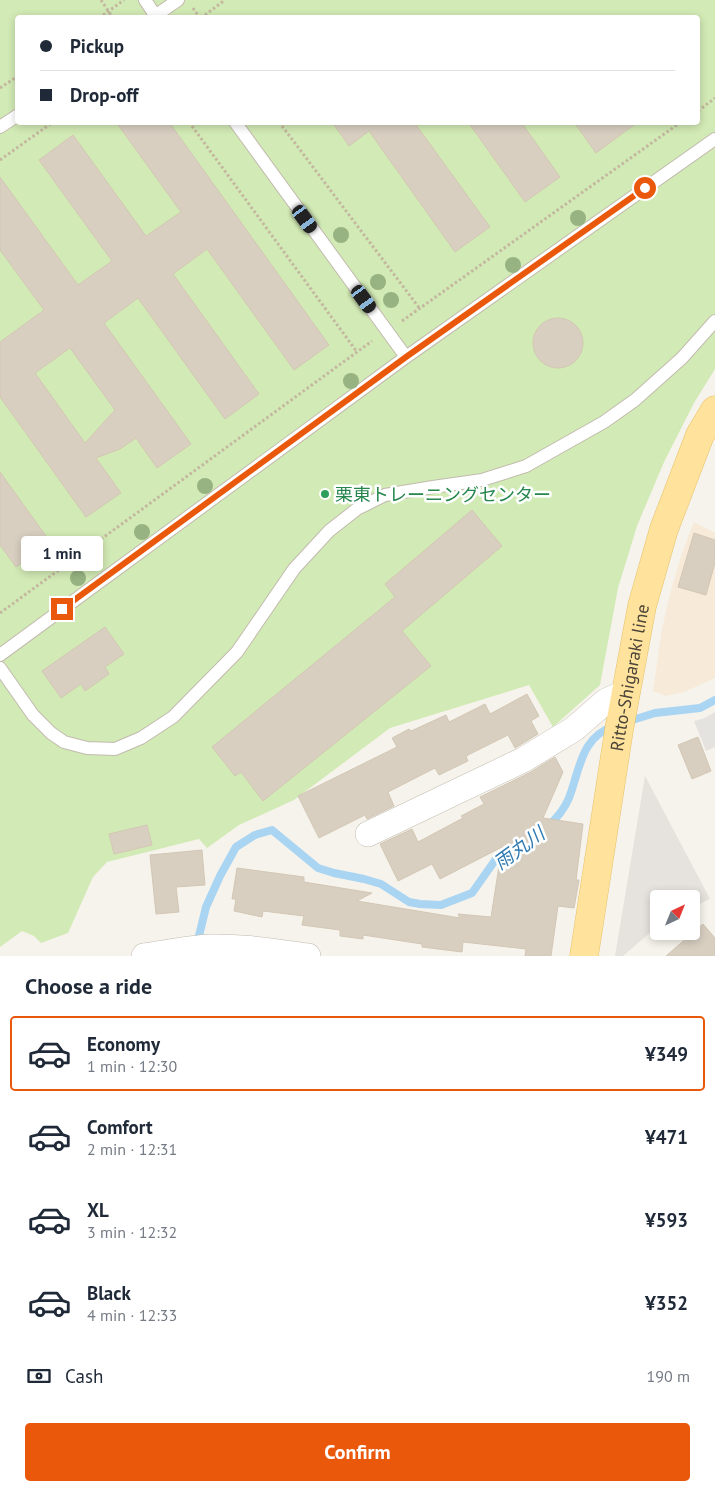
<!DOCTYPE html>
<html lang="en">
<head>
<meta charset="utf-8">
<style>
	:root { --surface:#fff; --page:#f6f6f7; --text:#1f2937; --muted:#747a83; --line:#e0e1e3; --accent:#ea580c }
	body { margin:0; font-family:"PT Sans","Noto Sans JP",sans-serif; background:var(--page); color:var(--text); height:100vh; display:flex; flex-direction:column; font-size:19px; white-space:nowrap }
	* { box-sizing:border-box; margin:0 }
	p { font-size:16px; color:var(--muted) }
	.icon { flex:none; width:28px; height:28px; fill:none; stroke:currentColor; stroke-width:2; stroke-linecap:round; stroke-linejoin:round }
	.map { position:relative; height:956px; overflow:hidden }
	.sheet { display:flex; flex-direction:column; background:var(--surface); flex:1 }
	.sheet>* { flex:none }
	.hud { position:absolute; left:15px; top:15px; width:685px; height:110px; border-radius:5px; box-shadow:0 2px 8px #0003; display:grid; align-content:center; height:110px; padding:0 25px; background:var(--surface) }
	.needle { width:32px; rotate:43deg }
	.fabs { position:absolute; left:650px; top:890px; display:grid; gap:10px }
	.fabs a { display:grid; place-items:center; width:50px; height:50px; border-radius:5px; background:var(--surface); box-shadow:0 2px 8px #0003; font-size:25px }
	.end { position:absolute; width:22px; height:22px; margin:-11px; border:6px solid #ea580c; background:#fff; box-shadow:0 0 0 2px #fff }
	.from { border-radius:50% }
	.bubble { position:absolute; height:35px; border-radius:5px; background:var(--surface); box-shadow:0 2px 8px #0003; font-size:16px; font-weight:600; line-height:35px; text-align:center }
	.car { position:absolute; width:15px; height:30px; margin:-15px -8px; border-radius:6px; box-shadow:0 0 4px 1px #0007; background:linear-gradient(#222 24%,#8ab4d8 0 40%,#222 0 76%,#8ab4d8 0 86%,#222 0) }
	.hud b { display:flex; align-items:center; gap:18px; height:48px; font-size:19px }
	.hud b+b { border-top:1px solid var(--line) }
	.hud i { width:12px; height:12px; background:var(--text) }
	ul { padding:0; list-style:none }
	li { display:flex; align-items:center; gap:15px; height:75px; margin:0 10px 8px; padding:0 15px; border:2px solid transparent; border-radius:5px }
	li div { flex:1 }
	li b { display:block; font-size:19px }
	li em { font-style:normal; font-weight:600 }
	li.selected { border-color:var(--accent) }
	li>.icon { width:45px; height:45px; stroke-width:1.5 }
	h2 { padding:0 25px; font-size:22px; line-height:60px }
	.pay { display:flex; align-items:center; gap:12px; height:55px; padding:0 25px; font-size:19px }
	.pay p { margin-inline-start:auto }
	.cta { display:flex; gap:10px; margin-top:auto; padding:10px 25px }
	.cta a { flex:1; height:58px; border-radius:5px; background:var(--accent); color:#fff; font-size:20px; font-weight:600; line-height:58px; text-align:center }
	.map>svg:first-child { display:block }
	.commercial { fill:#f7ead8 }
	.industrial { fill:#e6e2dd }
	.green { fill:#d2eab5; fill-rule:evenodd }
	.parking { fill:#e5e3e0 }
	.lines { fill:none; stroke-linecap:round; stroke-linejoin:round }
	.stream { stroke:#a9d4f2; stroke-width:8 }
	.building { fill:#d8cfc1; stroke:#d3c7b4; fill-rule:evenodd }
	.lane-casing { stroke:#c2bbae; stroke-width:14 }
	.street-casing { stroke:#c2bbae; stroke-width:26 }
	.primary-casing { stroke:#e6c16a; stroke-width:29 }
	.path { stroke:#c4b79f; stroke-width:3; stroke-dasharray:2.5 2.5; stroke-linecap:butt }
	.lane { stroke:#fff; stroke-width:12 }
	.street { stroke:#fff; stroke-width:25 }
	.primary { stroke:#ffe39c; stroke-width:28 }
	.tree { fill:#97b381 }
	.route { stroke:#ea580c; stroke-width:6 }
	.leisure-dot { fill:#2e9e5b; stroke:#fff; stroke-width:2 }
	.labels { text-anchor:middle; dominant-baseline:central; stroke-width:5; stroke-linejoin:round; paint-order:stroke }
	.leisure-label { font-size:18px; fill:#27864d; stroke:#fff; text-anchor:start }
	.street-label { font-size:18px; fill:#4b4439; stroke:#fff }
	.water-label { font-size:19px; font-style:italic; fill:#2e7ab2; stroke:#fff }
</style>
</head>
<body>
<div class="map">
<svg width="715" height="956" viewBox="0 0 715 956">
	<rect width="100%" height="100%" fill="#f6f3ec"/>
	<path class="commercial" d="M694 522 715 533V678L684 692 666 696 653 691 662 629 670 594 682 553Z"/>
	<path class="industrial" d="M645 776 710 899 691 908V899H659V925L623 956H615Z"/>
	<path class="green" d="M0 0H715V369L694 403 664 462 637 526 618 588 600 685 553 727 529 685 390 728 294 800 239 825 207 848 199 839 107 862 93 877 68 933 41 943 34 936 22 931 0 947ZM18 18H698V122H18Z"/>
	<path class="parking" d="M715 712V747L706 751 694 721 705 718Z"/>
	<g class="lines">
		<path class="stream" d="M626 722 655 713 700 708 715 700
			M548 826C557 818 564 810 569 798 580 769 581 736 615 726
			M197 944 206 907 220 876 236 847 255 835 272 830 318 868 334 873 364 879 381 884 409 902 420 904 441 905 472 893 496 859 509 851"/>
	</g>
	<path class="building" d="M116 122H169L329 345 294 370 207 249 173 274 259 394 225 419 138 298 104 323 191 444 157 468 136 438 120 449 96 458 121 493 86 517 0 397V342L44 310 0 250V177L78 285 112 261 39 160 73 135 146 236 181 212ZM70 348 115 410 85 443 35 373Z
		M332 122H414L490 227 455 252 369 131 349 146Z
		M468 122H521L560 177 525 202Z
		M574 122H638L596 153Z
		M533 343a25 25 0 1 1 50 0a25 25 0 1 1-50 0Z
		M0 472 51 543 16 567 0 545Z
		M472 510 502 546 402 631 431 666 263 801 241 772 235 776 212 747 395 597 385 584Z
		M694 533 715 540V563L706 595 678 587Z
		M105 627 124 654 105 667 109 674 85 691 81 684 61 698 42 671Z
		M527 694 539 716 531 721 538 734 515 748 508 735 466 756 468 761 439 775 435 768 388 792 394 806 367 819 365 815 319 838 298 796 397 747 392 738 409 729 411 731 446 715 449 722 485 704 490 714Z
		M698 737 711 771 692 779 678 745Z
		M555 757 563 772 543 818 583 824 576 880H579L574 908 558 906 551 956H525L526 949 463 942 462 952 422 947V944L363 935V939L340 936V930L302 925 304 916 263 911 262 917 234 911 236 899H232L237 868 304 877V882L372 893 357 901 460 918 458 914 491 917 502 847 440 879 432 864 398 881 380 844 412 829 418 842 463 818 461 816 484 804 480 797 529 773Z
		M147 825 152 845 114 854 109 834Z
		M202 850 205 885 176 887 179 912 156 914 150 855Z
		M703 924 715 938V956H666Z"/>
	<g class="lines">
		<g class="lane-casing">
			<path id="lane" d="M145 0 157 18
				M152 18 178 0
				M235 122 406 357
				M0 127 18 115
				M0 655 406 357 715 139
				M0 668 33 715 51 733 64 742 87 748 115 749 141 738 173 717 237 652 294 569 329 531 357 509 385 495 433 487 482 480 526 466 604 422 635 400 682 358 715 321"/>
		</g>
		<g class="street-casing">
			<path id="street" d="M368 834 523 760 574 729 606 701 626 692
				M144 956C166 953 188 948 210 947 243 946 276 952 308 956"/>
		</g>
		<g class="primary-casing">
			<g id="primary">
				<path id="s1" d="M584 956 619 730 642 606 664 529 700 435 715 410"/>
			</g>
		</g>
		<path class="path" d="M101 0 113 18
			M193 8 200 18
			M99 18 124 0
			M201 18 225 0
			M0 88 18 76
			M698 111 715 98
			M189 122 357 352
			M279 122 420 309
			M0 160 53 122
			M402 321 681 122
			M0 613 372 341"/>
		<use href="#lane" class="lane"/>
		<use href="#street" class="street"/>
		<use href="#primary" class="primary"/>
	</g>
	<g class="tree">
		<circle cx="578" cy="218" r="8"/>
		<circle cx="341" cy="235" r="8"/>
		<circle cx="513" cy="265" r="8"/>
		<circle cx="378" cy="282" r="8"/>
		<circle cx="391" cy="300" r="8"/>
		<circle cx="351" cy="381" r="8"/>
		<circle cx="205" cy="486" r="8"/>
		<circle cx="142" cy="532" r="8"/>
		<circle cx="78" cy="578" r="8"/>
	</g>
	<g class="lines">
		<path class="route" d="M62 609 406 357 645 188"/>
	</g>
	<circle class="leisure-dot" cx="325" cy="494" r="5"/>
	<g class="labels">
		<g class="leisure-label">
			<text x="335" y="494">栗東トレーニングセンター</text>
		</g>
		<g class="street-label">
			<text stroke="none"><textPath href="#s1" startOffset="282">Ritto-Shigaraki line</textPath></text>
		</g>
		<g class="water-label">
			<text transform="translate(519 848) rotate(-36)">雨丸川</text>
		</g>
	</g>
</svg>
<div class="fabs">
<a><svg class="needle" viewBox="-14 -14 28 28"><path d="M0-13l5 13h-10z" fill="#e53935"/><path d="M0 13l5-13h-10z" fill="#747a83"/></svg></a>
</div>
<i class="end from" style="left:645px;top:188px"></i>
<i class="end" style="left:62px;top:609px"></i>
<div class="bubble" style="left:21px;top:536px;width:82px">1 min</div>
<i class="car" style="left:305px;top:219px;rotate:144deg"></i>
<i class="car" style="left:364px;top:299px;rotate:144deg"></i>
<div class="hud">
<b><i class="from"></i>Pickup</b>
<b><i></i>Drop-off</b>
</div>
</div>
<section class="sheet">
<h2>Choose a ride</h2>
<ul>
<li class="selected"><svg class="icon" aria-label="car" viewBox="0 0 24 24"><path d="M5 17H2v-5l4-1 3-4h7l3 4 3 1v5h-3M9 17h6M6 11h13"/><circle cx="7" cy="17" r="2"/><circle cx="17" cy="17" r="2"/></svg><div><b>Economy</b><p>1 min · 12:30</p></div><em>¥349</em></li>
<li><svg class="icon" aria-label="car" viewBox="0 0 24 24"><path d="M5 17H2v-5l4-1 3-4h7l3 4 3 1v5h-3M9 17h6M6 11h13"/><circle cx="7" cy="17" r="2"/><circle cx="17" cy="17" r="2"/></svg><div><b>Comfort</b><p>2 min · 12:31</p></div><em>¥471</em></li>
<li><svg class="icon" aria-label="car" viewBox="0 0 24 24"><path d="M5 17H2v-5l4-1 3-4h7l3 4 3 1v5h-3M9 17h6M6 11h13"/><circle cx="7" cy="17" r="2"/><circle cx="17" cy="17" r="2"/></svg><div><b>XL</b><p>3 min · 12:32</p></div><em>¥593</em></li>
<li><svg class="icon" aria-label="car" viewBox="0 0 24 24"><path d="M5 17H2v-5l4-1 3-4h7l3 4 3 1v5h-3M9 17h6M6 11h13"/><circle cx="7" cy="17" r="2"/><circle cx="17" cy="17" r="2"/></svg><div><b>Black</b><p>4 min · 12:33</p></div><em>¥352</em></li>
</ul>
<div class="pay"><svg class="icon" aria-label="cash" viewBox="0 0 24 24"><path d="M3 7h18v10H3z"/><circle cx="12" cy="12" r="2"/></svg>Cash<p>190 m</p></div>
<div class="cta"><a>Confirm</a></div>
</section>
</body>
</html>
